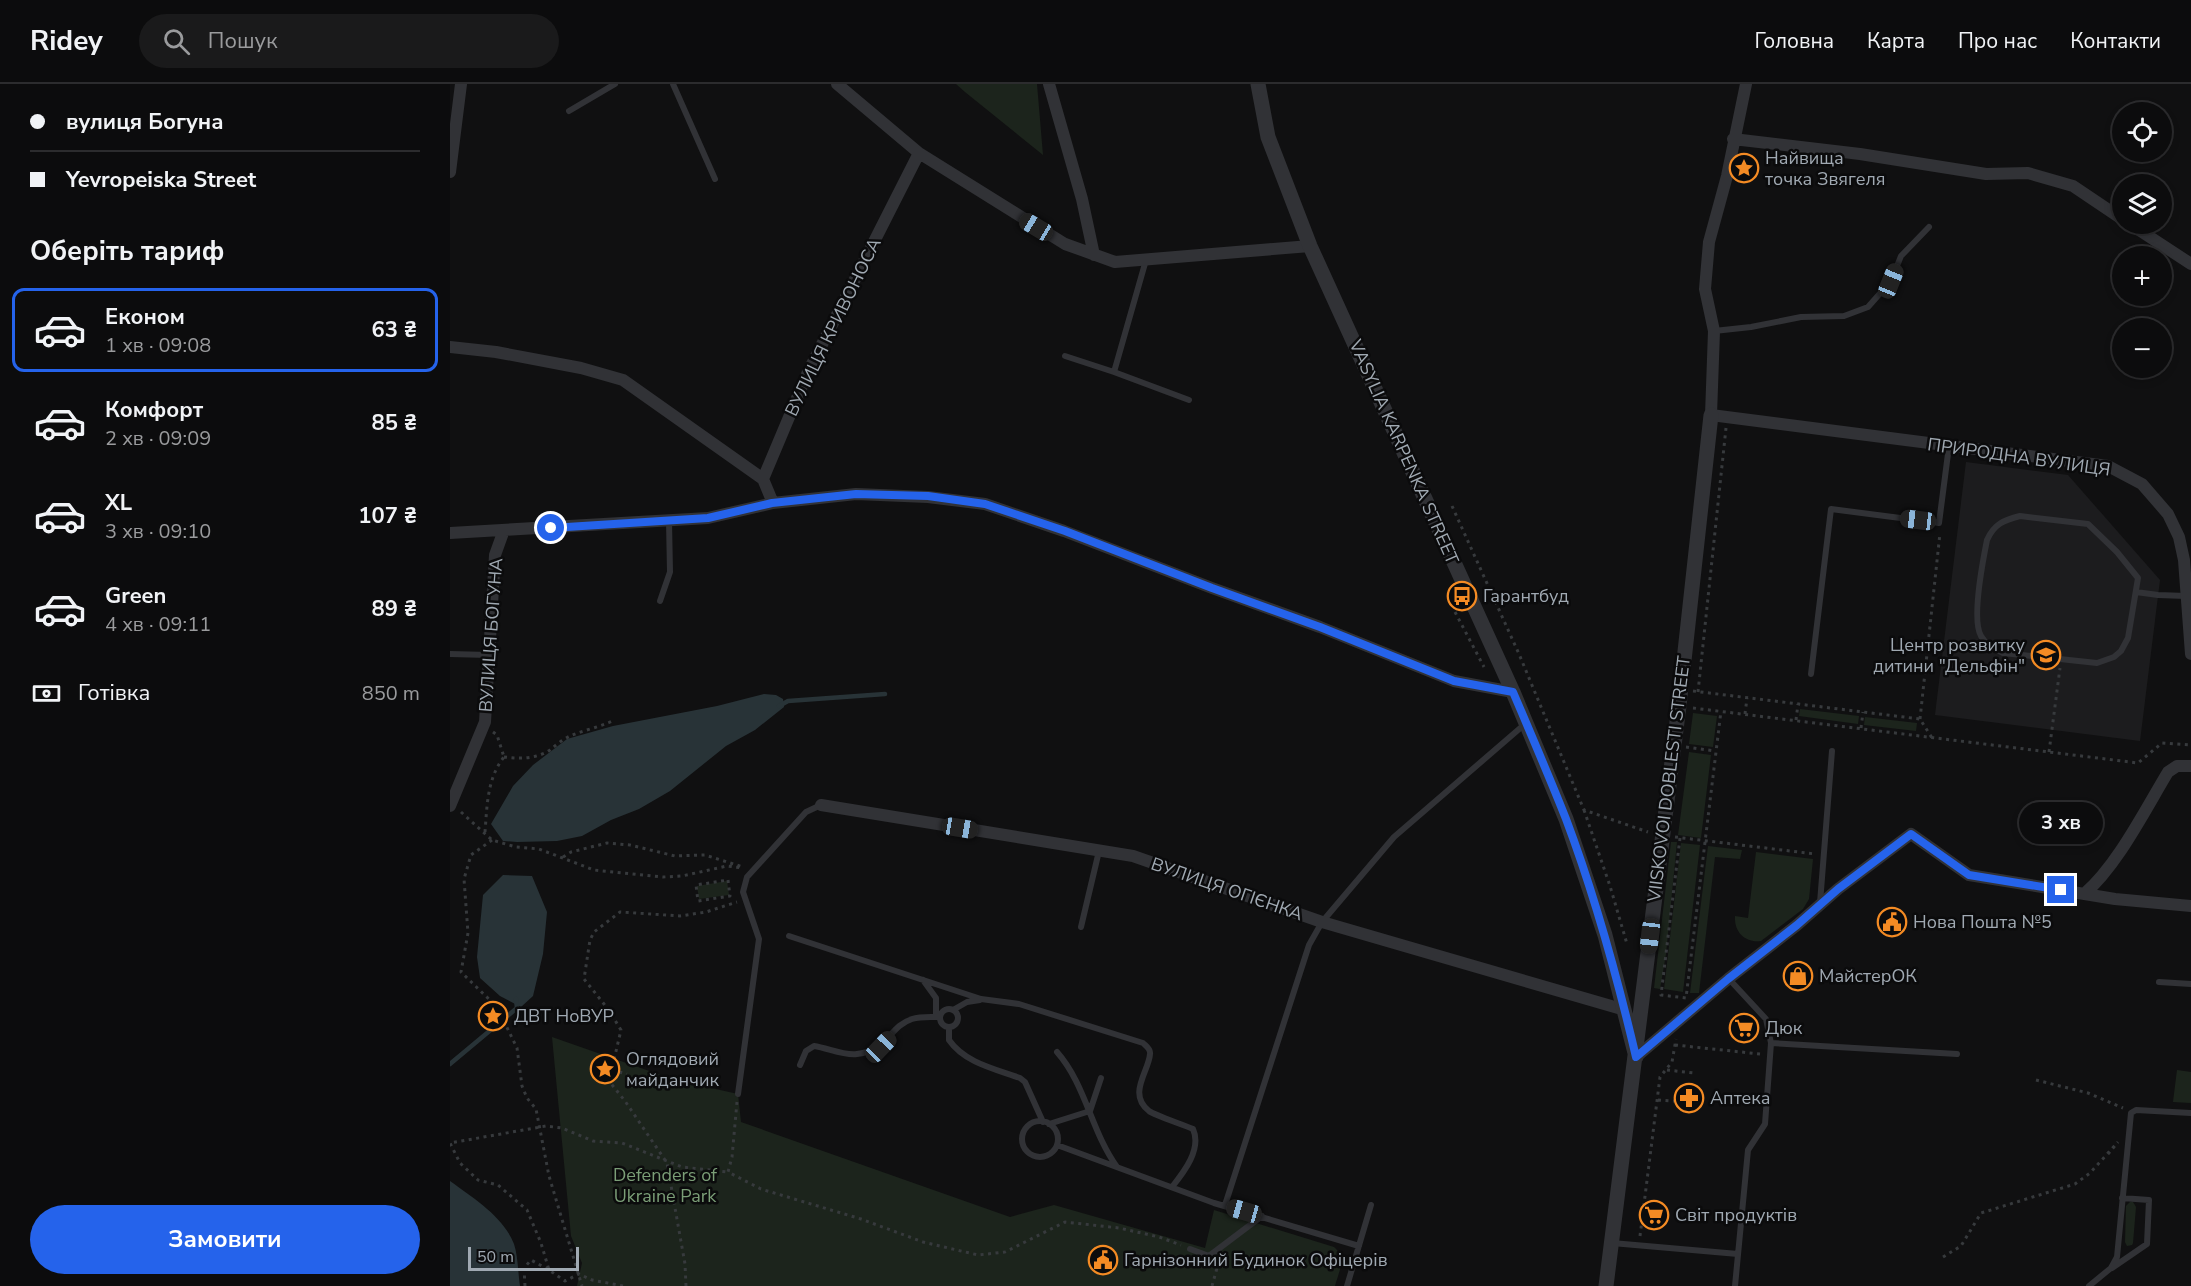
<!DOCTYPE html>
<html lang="uk">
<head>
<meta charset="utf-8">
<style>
	:root { --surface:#0c0c0d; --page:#1a1a1b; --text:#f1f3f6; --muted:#9a9b9d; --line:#2c2c2e; --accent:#2563eb }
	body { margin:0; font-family:"Nunito Sans",sans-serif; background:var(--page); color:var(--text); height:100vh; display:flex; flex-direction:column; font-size:22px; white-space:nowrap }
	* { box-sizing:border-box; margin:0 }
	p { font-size:20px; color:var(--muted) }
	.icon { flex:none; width:33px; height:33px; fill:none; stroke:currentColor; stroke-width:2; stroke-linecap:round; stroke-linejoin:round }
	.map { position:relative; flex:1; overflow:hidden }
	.details { display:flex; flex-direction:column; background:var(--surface); width:450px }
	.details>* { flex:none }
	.top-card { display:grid; align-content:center; height:132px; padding:0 30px; background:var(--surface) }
	.controls { position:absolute; left:1662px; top:18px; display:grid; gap:12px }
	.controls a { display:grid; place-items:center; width:60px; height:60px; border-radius:50%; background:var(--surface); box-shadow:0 3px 9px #0003,0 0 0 2px var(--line); font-size:30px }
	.scale { position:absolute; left:18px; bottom:15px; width:111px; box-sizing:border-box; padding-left:6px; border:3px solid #a0a9b2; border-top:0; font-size:16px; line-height:21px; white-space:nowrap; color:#a0a9b2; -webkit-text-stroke:4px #0b0b0c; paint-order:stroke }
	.end { position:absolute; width:27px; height:27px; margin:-14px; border:8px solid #2563eb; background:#fff; box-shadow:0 0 0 3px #fff }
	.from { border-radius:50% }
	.bubble { position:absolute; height:42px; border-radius:21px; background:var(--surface); box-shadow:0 3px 9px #0003,0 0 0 2px var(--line); font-size:20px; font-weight:700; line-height:42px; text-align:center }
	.car { position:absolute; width:18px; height:36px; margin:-18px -9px; border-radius:8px; box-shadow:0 0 4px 2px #0007; background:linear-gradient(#222 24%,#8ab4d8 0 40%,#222 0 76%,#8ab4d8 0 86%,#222 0) }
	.top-card b { display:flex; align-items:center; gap:21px; height:57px; font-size:22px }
	.top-card b+b { border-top:2px solid var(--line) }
	.top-card i { width:15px; height:15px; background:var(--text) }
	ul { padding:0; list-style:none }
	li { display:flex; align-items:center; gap:18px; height:84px; margin:0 12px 9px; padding:0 18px; border:3px solid transparent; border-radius:12px }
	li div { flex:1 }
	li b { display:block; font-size:22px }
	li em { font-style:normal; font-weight:700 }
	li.selected { border-color:var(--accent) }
	li>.icon { width:54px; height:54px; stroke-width:1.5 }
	h2 { padding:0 30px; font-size:27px; line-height:72px }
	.pay { display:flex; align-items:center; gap:15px; height:66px; padding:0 30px; font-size:22px }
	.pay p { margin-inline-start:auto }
	.action { display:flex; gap:12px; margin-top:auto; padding:12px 30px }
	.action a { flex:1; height:69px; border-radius:36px; background:var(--accent); color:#fff; font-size:24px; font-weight:700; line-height:69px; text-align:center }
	header { display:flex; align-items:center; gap:36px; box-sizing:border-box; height:84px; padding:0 30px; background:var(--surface); border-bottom:2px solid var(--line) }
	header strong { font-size:28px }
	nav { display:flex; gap:33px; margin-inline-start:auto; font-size:21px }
	.search { width:420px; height:54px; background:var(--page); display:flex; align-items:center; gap:15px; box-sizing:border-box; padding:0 21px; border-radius:33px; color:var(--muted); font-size:22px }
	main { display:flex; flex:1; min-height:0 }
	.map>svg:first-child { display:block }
	.built { fill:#1c1c1e }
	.green { fill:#1c241c }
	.water { fill:#283337 }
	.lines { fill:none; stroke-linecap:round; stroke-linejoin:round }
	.stream { stroke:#283337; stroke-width:4.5 }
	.path { stroke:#373a3d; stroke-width:3; stroke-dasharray:3 4.5; stroke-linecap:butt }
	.service { stroke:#313236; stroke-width:6 }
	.minor { stroke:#313236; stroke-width:12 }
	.tertiary { stroke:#313236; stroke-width:15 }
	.route { stroke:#2563eb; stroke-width:8 }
	.labels { text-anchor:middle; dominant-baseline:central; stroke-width:5; stroke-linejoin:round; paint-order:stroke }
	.poi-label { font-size:18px; fill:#a0a9b2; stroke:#0b0b0c; text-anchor:start }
	.street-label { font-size:18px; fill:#a0a9b2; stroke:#0b0b0c }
	.park-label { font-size:18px; fill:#7b9e77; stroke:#0b0b0c }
</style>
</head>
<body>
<header>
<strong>Ridey</strong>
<div class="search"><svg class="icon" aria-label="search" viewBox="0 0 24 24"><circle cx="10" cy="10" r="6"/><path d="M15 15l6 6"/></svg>Пошук</div>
<nav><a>Головна</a><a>Карта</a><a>Про нас</a><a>Контакти</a></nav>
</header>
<main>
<section class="details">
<div class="top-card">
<b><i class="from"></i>вулиця Богуна</b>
<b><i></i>Yevropeiska Street</b>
</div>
<h2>Оберіть тариф</h2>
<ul>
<li class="selected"><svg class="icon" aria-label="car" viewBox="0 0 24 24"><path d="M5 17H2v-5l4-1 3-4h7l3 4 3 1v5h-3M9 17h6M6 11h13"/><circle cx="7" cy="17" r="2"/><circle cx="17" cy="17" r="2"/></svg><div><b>Економ</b><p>1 хв · 09:08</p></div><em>63 ₴</em></li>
<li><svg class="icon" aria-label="car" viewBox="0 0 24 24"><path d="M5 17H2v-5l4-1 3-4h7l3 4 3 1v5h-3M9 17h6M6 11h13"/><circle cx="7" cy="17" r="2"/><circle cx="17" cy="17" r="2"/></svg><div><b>Комфорт</b><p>2 хв · 09:09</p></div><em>85 ₴</em></li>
<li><svg class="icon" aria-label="car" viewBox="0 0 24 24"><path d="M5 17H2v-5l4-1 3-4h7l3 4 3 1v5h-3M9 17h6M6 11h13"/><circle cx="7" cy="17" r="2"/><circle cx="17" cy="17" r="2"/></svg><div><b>XL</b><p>3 хв · 09:10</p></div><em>107 ₴</em></li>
<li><svg class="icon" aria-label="car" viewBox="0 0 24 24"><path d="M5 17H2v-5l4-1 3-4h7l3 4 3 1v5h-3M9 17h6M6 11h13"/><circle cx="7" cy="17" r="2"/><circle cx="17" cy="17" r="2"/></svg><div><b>Green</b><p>4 хв · 09:11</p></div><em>89 ₴</em></li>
</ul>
<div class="pay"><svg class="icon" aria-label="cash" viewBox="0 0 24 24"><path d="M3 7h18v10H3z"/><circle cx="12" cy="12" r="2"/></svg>Готівка<p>850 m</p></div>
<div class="action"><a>Замовити</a></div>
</section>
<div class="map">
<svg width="1741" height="1202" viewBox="0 0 1741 1202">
	<rect width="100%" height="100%" fill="#101011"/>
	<path class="built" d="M1516 378 1618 391 1710 496 1690 657 1485 631Z"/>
	<path class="green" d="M506 0H587L593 71 515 8Z
		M1350 625 1409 632 1408 640 1349 632Z
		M1243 629 1267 632 1263 663 1239 660Z
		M1415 633 1467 639 1466 647 1414 641Z
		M1239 668 1261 671 1251 754 1228 751Z
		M1221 758H1227L1216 870 1210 905 1204 904Z
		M1231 759 1250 761 1233 908 1214 905Z
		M1258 762 1292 766 1290 775 1265 773 1249 909H1240Z
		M1306 768 1363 775 1359 815 1353 825 1311 857C1295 859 1284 848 1285 832L1298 834Z
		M277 797 279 811 249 815 247 802Z
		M102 953 225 996 288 1010 291 1038 560 1133 604 1121 755 1164 764 1126 884 1163C897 1174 889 1187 885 1202H127L132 1179 121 1152Z
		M1727 986 1741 988V1019L1723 1018Z
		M1680 1118H1683L1686 1123 1683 1159 1682 1161 1677 1162 1675 1158 1676 1122Z"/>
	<path class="water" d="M314 610 326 611 333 615 334 623 305 646 276 662 220 707 189 725 161 736 132 752 107 757 67 758 53 757 41 740 63 702 83 681 117 655 163 642 267 622Z
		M53 791 82 792 97 828 93 870 83 912 71 923 50 912 30 894 27 873 33 811Z
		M0 1097C23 1114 53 1132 64 1160 68 1172 68 1189 70 1202H0Z"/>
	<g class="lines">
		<path class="stream" d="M329 622 338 617 435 610
			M0 980 67 924 66 915"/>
		<path class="path" d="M1002 422 1069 570 1134 726 1198 748
			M1005 528 1034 583
			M1243 607 1470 635 1482 654
			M1248 608 1276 344
			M1243 624 1688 679 1712 659 1741 661
			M1295 630 1297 614
			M1470 635 1490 449
			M1346 636 1348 620
			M1411 644 1413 628
			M43 648 47 651 54 673
			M1236 663 1265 667
			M1599 668 1610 584
			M54 673C70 675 86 675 100 666 106 661 113 655 120 652 134 646 150 643 165 636
			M1134 726 1160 802 1177 860
			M11 728 42 756 66 763 89 765 144 786 213 793 232 792 277 782 293 784
			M35 748C37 723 37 694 54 673
			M1225 753 1365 770
			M1230 754 1211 911 1236 914 1271 627
			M42 756 21 771 14 795 18 849 11 888 47 923 67 964 72 1002 77 1014 86 1025 99 1092 132 1202
			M113 773 121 768 157 759 180 761 225 772 255 771 293 783
			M278 796 280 812 248 817 246 801Z
			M1225 961 1310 970
			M162 986 177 990
			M1217 986 1244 989
			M1586 996 1638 1009 1673 1024
			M1208 1016 1236 1018
			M287 1018 282 1073 278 1088 311 1105 411 1135 473 1158 528 1171 555 1168 615 1138 669 1144 709 1153 731 1161
			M1658 1070 1668 1058
			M1190 1152 1210 993 1222 978 1226 955
			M1493 1173 1511 1162 1531 1129 1625 1100 1640 1089 1668 1058
			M75 1202 74 1184 81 1176 99 1186
			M173 1202 142 1196 129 1190 115 1197 99 1186 91 1159 77 1126 48 1101 28 1096 10 1079 0 1059 96 1042 112 1044 143 1057 172 1059 232 1083 278 1088
			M236 1202 235 1180 217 1079 175 1017 159 997 171 946 158 925 134 895 140 856 144 848 170 828 230 832 256 828 287 818
			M762 1202 767 1184"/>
		<path class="service" d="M223 0 265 95
			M119 27 165 0
			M696 176 664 288 739 316
			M1264 247 1301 243 1351 233 1394 232 1418 223 1441 197 1451 172 1479 143
			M615 272 664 288
			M1570 432 1638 440 1667 468 1688 494 1678 554 1671 567 1664 573 1647 579 1553 569C1544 565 1536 561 1531 552 1521 535 1533 476 1537 456 1544 440 1554 436 1570 432Z
			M1686 508 1708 511 1736 512
			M210 517 220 488 219 437
			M0 570 39 571
			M1361 590 1381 425 1489 439 1499 362
			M1370 819 1382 667
			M631 843 649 767
			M339 852 531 915 569 920 693 959C696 962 701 965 700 970 699 987 677 1010 699 1027 706 1032 732 1040 743 1045 752 1065 734 1088 722 1103
			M1279 895 1316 935 1321 959 1315 1040 1298 1066 1285 1202
			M473 896 486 914V933
			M1709 898 1741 900
			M490 934a9 9 0 1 1 18 0a9 9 0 1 1-18 0Z
			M503 926 517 918 530 916
			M499 943V956C515 979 545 985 570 994L575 998 593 1038
			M1321 959 1507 970
			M607 968C636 1001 641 1047 667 1083
			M350 981 356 967 364 962C378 964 394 972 407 970 440 966 438 943 462 935 471 932 481 933 490 933
			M288 1010 309 855 293 808 297 793 356 728 371 721
			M572 1055a18 18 0 1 1 36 0a18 18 0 1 1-36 0Z
			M599 1040 640 1027 651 994
			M607 1061 764 1119 909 1162
			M775 1121 859 861 872 838 944 753 1075 640
			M1162 1159 1288 1170
			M740 1165 759 1172 812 1132
			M1662 1184 1697 1160 1699 1116 1672 1114
			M897 1202 921 1121
			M1639 1202 1661 1184 1667 1173 1681 1029 1686 1026 1741 1029"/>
		<path class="minor" d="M387 0 469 69 615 160 665 178 860 162
			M599 0 632 115 644 171
			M1296 0 1277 92 1259 158 1255 205 1264 247 1261 331 1658 382 1692 400 1718 430 1729 453 1734 476 1741 570
			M1283 55 1410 70 1536 90 1578 89 1623 102 1672 135
			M0 88 11 0
			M1680 140 1741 180
			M0 263 46 268 131 284 173 296 313 395
			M323 419 313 395 358 288 469 69
			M0 449 258 434 323 419 406 410 478 413 535 420 614 447 762 504 870 543 1004 597 1063 608
			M371 721 683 772 872 838 1175 926
			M0 722 35 638 45 471 54 446
			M1634 810C1667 782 1695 726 1718 688L1727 682H1741
			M1186 973 1278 895 1347 841 1388 805 1461 750 1519 791 1665 815 1741 822"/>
		<path class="tertiary" d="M808 0 818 53 860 162 1063 608 1116 735 1155 851 1186 973
			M1156 1202 1229 622 1261 331"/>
	</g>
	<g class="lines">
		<path class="route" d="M101 444 258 434 322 419 406 410 478 412 535 420 615 447 762 504 870 543 1004 597 1063 608C1081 650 1099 692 1116 735 1145 812 1167 892 1186 973L1278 895 1347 841 1388 805 1461 750 1519 791 1611 806"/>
	</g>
	<defs>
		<g id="sight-ring" transform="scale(1.5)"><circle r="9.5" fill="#0b0b0c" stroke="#f48b24" stroke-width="1.5"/><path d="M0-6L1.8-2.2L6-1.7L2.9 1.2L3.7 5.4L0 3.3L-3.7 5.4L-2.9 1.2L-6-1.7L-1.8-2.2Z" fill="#f48b24"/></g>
		<g id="bus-ring" transform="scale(1.5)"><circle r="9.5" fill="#0b0b0c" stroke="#f48b24" stroke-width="1.5"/><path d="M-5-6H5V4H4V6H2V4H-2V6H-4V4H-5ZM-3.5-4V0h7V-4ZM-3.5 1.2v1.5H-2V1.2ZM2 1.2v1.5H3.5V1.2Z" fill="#f48b24"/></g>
		<g id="school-ring" transform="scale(1.5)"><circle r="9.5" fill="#0b0b0c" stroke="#f48b24" stroke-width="1.5"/><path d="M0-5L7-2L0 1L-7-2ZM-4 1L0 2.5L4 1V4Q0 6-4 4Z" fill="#f48b24"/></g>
		<g id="civic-ring" transform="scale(1.5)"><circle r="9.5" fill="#0b0b0c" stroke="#f48b24" stroke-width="1.5"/><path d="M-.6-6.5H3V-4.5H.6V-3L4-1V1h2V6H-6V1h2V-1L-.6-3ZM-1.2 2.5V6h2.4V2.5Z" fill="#f48b24"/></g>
		<g id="shop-ring" transform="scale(1.5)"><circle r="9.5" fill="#0b0b0c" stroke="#f48b24" stroke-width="1.5"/><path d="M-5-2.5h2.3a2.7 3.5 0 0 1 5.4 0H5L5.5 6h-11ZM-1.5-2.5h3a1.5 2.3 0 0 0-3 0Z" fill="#f48b24"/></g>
		<g id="supermarket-ring" transform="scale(1.5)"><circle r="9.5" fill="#0b0b0c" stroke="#f48b24" stroke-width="1.5"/><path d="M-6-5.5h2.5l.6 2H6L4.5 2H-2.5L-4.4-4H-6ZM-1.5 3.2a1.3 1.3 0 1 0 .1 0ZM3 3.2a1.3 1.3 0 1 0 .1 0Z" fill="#f48b24"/></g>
		<g id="pharmacy-ring" transform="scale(1.5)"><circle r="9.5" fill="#0b0b0c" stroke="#f48b24" stroke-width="1.5"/><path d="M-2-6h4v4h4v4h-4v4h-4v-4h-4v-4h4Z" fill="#f48b24"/></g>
	</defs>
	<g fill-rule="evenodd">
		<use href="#sight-ring" x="1294" y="84"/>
		<use href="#bus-ring" x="1012" y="512"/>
		<use href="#school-ring" x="1596" y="571"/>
		<use href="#civic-ring" x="1442" y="838"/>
		<use href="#shop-ring" x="1348" y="892"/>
		<use href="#sight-ring" x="43" y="932"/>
		<use href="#supermarket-ring" x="1294" y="944"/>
		<use href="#sight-ring" x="155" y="985"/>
		<use href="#pharmacy-ring" x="1239" y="1014"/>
		<use href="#supermarket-ring" x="1204" y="1131"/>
		<use href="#civic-ring" x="653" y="1176"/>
	</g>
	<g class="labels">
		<g class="poi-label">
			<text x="1315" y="74">Найвища<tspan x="1315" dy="21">точка Звягеля</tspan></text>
			<text x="1033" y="512">Гарантбуд</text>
			<text x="1575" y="561" text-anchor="end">Центр розвитку<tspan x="1575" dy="21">дитини "Дельфін"</tspan></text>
			<text x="1463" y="838">Нова Пошта №5</text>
			<text x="1369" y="892">МайстерОК</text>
			<text x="64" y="932">ДВТ НоВУР</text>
			<text x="1315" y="944">Дюк</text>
			<text x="176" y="975">Оглядовий<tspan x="176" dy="21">майданчик</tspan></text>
			<text x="1260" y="1014">Аптека</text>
			<text x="1225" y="1131">Світ продуктів</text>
			<text x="674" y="1176">Гарнізонний Будинок Офіцерів</text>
		</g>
		<g class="street-label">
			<text transform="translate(383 243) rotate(-64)">ВУЛИЦЯ КРИВОНОСА</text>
			<text transform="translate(954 368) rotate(66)">VASYLIA KARPENKA STREET</text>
			<text transform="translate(1569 373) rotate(8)">ПРИРОДНА ВУЛИЦЯ</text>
			<text transform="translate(41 551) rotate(-86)">ВУЛИЦЯ БОГУНА</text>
			<text transform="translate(1219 695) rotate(-83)">VIISKOVOI DOBLESTI STREET</text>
			<text transform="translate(777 805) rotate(19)">ВУЛИЦЯ ОГІЄНКА</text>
		</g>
		<g class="park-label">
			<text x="215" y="1091">Defenders of<tspan x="215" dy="21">Ukraine Park</tspan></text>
		</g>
	</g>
</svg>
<div class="controls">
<a><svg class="icon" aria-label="locate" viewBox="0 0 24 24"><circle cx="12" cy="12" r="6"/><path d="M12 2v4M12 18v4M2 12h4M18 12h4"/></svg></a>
<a><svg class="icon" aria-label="layers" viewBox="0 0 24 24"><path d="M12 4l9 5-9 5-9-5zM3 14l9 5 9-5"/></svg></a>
<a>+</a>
<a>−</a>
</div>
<div class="scale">50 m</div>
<i class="end from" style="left:101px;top:444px"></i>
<i class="end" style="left:1611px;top:806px"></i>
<div class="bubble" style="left:1569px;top:718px;width:84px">3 хв</div>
<i class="car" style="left:586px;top:143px;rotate:301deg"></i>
<i class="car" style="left:1441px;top:197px;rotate:22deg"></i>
<i class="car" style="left:1468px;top:436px;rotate:277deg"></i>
<i class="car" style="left:510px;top:744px;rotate:99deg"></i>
<i class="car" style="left:1200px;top:852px;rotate:187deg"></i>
<i class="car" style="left:431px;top:963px;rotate:44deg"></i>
<i class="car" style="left:794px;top:1127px;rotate:286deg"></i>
</div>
</main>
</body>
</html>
